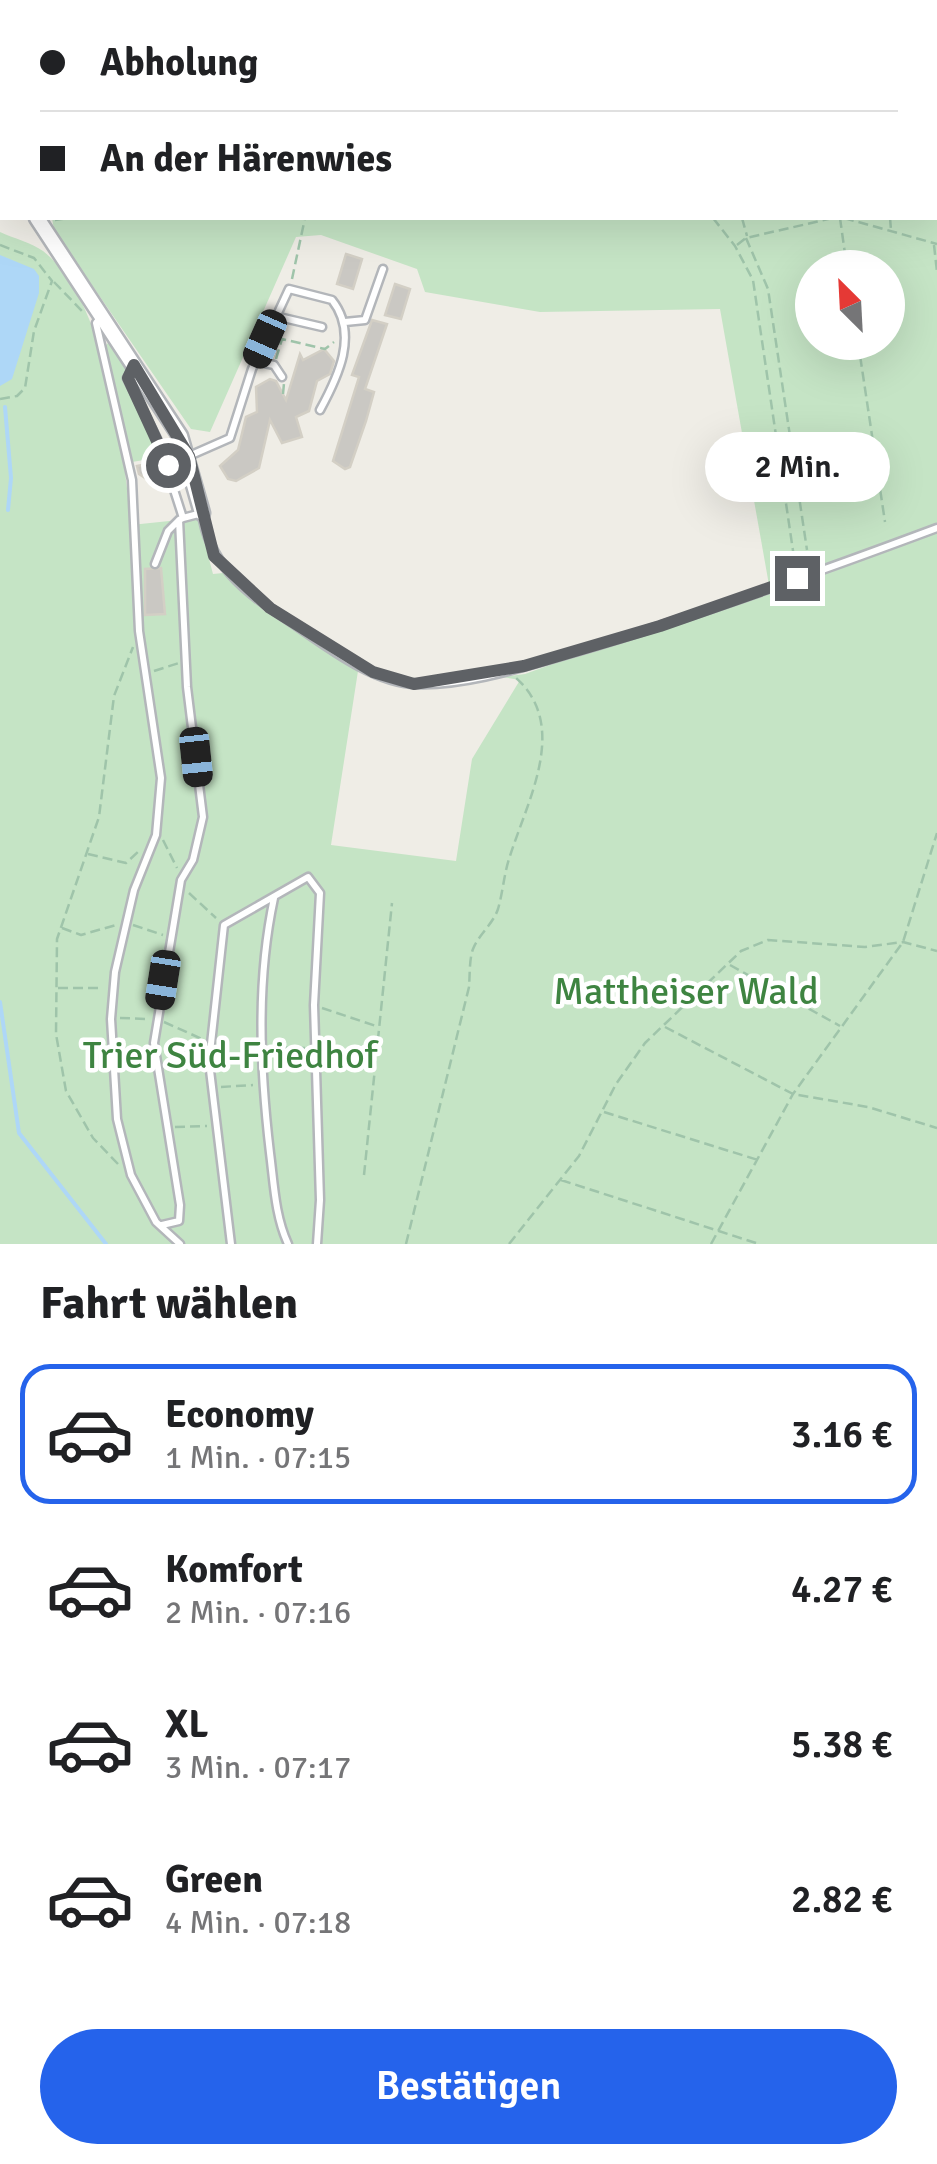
<!DOCTYPE html>
<html lang="de">
<head>
<meta charset="utf-8">
<style>
	:root { --surface:#fff; --page:#f2f2f2; --text:#202124; --muted:#757577; --line:#e0e0e0; --accent:#2563eb }
	body { margin:0; font-family:Signika,sans-serif; background:var(--page); color:var(--text); height:100vh; display:flex; flex-direction:column; font-size:38px; white-space:nowrap }
	* { box-sizing:border-box; margin:0 }
	p { font-size:32px; color:var(--muted) }
	.icon { flex:none; width:55px; height:55px; fill:none; stroke:currentColor; stroke-width:2; stroke-linecap:round; stroke-linejoin:round }
	.map { position:relative; height:1244px; overflow:hidden }
	.details { display:flex; flex-direction:column; background:var(--surface); flex:1 }
	.details>* { flex:none }
	.hud { position:absolute; left:0px; top:0px; width:938px; height:220px; box-shadow:0 10px 40px #0002; display:grid; align-content:center; height:220px; padding:0 40px; background:var(--surface) }
	.needle { width:65px; rotate:336deg }
	.tools { position:absolute; left:795px; top:250px; display:grid; gap:20px }
	.tools a { display:grid; place-items:center; width:110px; height:110px; border-radius:50%; background:var(--surface); box-shadow:0 10px 40px #0002; font-size:50px }
	.end { position:absolute; width:45px; height:45px; margin:-22px; border:12px solid #5e6165; background:#fff; box-shadow:0 0 0 5px #fff }
	.from { border-radius:50% }
	.bubble { position:absolute; height:70px; border-radius:35px; background:var(--surface); box-shadow:0 10px 40px #0002; font-size:32px; font-weight:600; line-height:70px; text-align:center }
	.car { position:absolute; width:30px; height:60px; margin:-30px -15px; border-radius:12px; box-shadow:0 0 8px 2px #0007; background:linear-gradient(#222 24%,#8ab4d8 0 40%,#222 0 76%,#8ab4d8 0 86%,#222 0) }
	.hud b { display:flex; align-items:center; gap:35px; height:95px; font-size:38px }
	.hud b+b { border-top:2px solid var(--line) }
	.hud i { width:25px; height:25px; background:var(--text) }
	ul { padding:0; list-style:none }
	li { display:flex; align-items:center; gap:30px; height:140px; margin:0 20px 15px; padding:0 20px; border:5px solid transparent; border-radius:30px }
	li div { flex:1 }
	li b { display:block; font-size:38px }
	li em { font-style:normal; font-weight:600 }
	li.on { border-color:var(--accent) }
	li>.icon { width:90px; height:90px; stroke-width:1.5 }
	h2 { padding:0 40px; font-size:45px; line-height:120px }
	.action { display:flex; gap:20px; margin-top:auto; padding:20px 40px }
	.action a { flex:1; height:115px; border-radius:60px; background:var(--accent); color:#fff; font-size:40px; font-weight:600; line-height:115px; text-align:center }
	.map>svg:first-child { display:block }
	.education { fill:#dedcd5 }
	.green { fill:#c5e4c5; fill-rule:evenodd }
	.water { fill:#aed7f7 }
	.lines { fill:none; stroke-linecap:round; stroke-linejoin:round }
	.stream { stroke:#aed7f7; stroke-width:4 }
	.building { fill:#cac8c3; stroke:#d3cfc5; stroke-width:2.5 }
	.lane-casing { stroke:#b3b6ba; stroke-width:11 }
	.street-casing { stroke:#b3b6ba; stroke-width:19 }
	.path { stroke:#9fc4aa; stroke-width:2.5; stroke-dasharray:10 5; stroke-linecap:butt }
	.lane { stroke:#fff; stroke-width:6 }
	.street { stroke:#fff; stroke-width:14 }
	.route { stroke:#5e6165; stroke-width:12 }
	.labels { text-anchor:middle; dominant-baseline:central; stroke-width:9; stroke-linejoin:round; paint-order:stroke }
	.park-label { font-size:38px; fill:#3e8441; stroke:#fff }
</style>
</head>
<body>
<div class="map">
<svg width="937" height="1244" viewBox="0 0 937 1244">
	<rect width="100%" height="100%" fill="#efede6"/>
	<path class="education" d="M292 0H585L580 2Z"/>
	<path class="green" d="M80 0H292V2H80Z
		M585 0H775L777 2H580Z
		M937 89V1244H0V232C13 238 32 243 43 251 106 300 124 449 131 525L198 518 213 574 223 573 264 611 358 671 331 845 456 861 472 759 520 680 502 677 525 674 769 585 720 309 540 312 425 292 417 269 321 235 296 237 210 432 191 429 54 230 52 218H935ZM812 268H888V342H812Z
		M112 339 130 365 123 377 162 457 132 462 105 346Z"/>
	<path class="water" d="M0 255 34 269 39 276V293L12 379 0 386Z"/>
	<g class="lines">
		<path class="stream" d="M5 407 11 478 8 510
			M0 1002 19 1133 106 1244"/>
	</g>
	<path class="building" d="M346 254 362 259 353 289 337 284Z
		M395 284 410 289 401 319 385 315Z
		M372 320 387 324 365 389 374 392 366 421 350 467 345 469 333 461 359 377 352 375Z
		M324 349 334 361 330 374 317 381 309 411 296 417 302 437 282 443 270 420 259 468 236 481 228 479 220 466 238 450 246 417 257 412 256 387 270 379 276 381 286 400 300 354 303 360Z
		M153 463 159 481 151 482 139 474 137 466Z
		M161 568 165 614 145 615V569Z"/>
	<g class="lines">
		<g class="lane-casing">
			<path id="lane" d="M935 0 937 5
				M0 133 2 132
				M275 316 322 327
				M101 317 96 323 132 480 139 631 161 778 156 835 134 890 115 972 111 1019 117 1119 131 1175 156 1222 180 1244
				M345 322 365 320 383 269
				M255 361 274 365 282 377
				M134 366 127 378 159 443 183 518 202 513C208 561 243 591 282 616 319 640 370 683 416 684 468 686 529 665 579 651 700 615 819 572 937 528
				M189 456 230 438 252 369 289 289 332 300C359 334 338 377 320 410
				M155 564 168 531 178 521
				M274 898C256 982 260 1068 270 1153 274 1184 275 1216 288 1244
				M162 1225 179 1221 180 1205 154 1043 181 880 193 860 203 817 187 687 179 520 183 518
				M231 1244 209 1062 224 925 308 877 320 893 314 1005 320 1200 317 1244"/>
		</g>
		<g class="street-casing">
			<path id="street" d="M0 201 2 202
				M37 218 180 436 202 513"/>
		</g>
		<path class="path" d="M3 2 4 0
			M16 2H25
			M97 2 98 0
			M505 2V0
			M628 2 631 0
			M702 2 703 0
			M0 33 2 12
			M0 44 2 48
			M935 118H937
			M280 218H288
			M713 218 735 246 753 280 796 571
			M742 218 747 236
			M840 218 847 268
			M844 218 937 244
			M890 218 891 230
			M55 220 68 218
			M746 238 768 289 807 550
			M0 245 34 258 52 281 34 331 25 388 17 396 0 399
			M737 245 746 238 833 218
			M934 245 937 272
			M292 279 305 218
			M54 282 83 312
			M858 342 885 522
			M276 359 282 339 325 349 334 342
			M283 394 284 383
			M154 671 179 663
			M163 840 177 868
			M88 854 126 863 139 851
			M189 893 216 918
			M133 925 163 935
			M62 928 81 935 116 925
			M730 965 840 1026
			M58 988H103
			M322 1008 376 1026
			M120 1018 147 1019
			M164 1022 202 1039
			M665 1027 793 1094 868 1107 937 1128
			M268 1047 305 1048
			M221 1087 253 1085
			M604 1112 758 1160
			M175 1127 207 1126
			M118 1164 93 1138 66 1091 56 1034 57 939 99 817 114 696 133 647
			M364 1175 392 903
			M561 1180 759 1244
			M406 1244 469 987C470 976 469 960 473 949 479 934 493 924 498 909 503 892 504 873 510 856 528 799 570 725 515 677
			M509 1244 579 1156 616 1084 645 1043 741 951 768 940 865 947 903 942 937 951
			M711 1244 793 1094 903 942 937 833"/>
		<use href="#lane" class="lane"/>
		<use href="#street" class="street"/>
	</g>
	<g class="lines">
		<path class="route" d="M168 465 128 378 134 365 189 456 214 556 270 608 373 672 414 684 524 666 660 626 797 578"/>
	</g>
	<g class="labels">
		<g class="park-label">
			<text x="686" y="991">Mattheiser Wald</text>
			<text x="230" y="1055">Trier Süd-Friedhof</text>
		</g>
	</g>
</svg>
<div class="tools">
<a><svg class="needle" viewBox="-14 -14 28 28"><path d="M0-13l5 13h-10z" fill="#e53935"/><path d="M0 13l5-13h-10z" fill="#757577"/></svg></a>
</div>
<i class="end from" style="left:168px;top:465px"></i>
<i class="end" style="left:797px;top:578px"></i>
<div class="bubble" style="left:705px;top:432px;width:185px">2 Min.</div>
<i class="car" style="left:265px;top:339px;rotate:204deg"></i>
<i class="car" style="left:196px;top:757px;rotate:174deg"></i>
<i class="car" style="left:163px;top:980px;rotate:189deg"></i>
<div class="hud">
<b><i class="from"></i>Abholung</b>
<b><i></i>An der Härenwies</b>
</div>
</div>
<section class="details">
<h2>Fahrt wählen</h2>
<ul>
<li class="on"><svg class="icon" aria-label="car" viewBox="0 0 24 24"><path d="M5 17H2v-5l4-1 3-4h7l3 4 3 1v5h-3M9 17h6M6 11h13"/><circle cx="7" cy="17" r="2"/><circle cx="17" cy="17" r="2"/></svg><div><b>Economy</b><p>1 Min. · 07:15</p></div><em>3.16 €</em></li>
<li><svg class="icon" aria-label="car" viewBox="0 0 24 24"><path d="M5 17H2v-5l4-1 3-4h7l3 4 3 1v5h-3M9 17h6M6 11h13"/><circle cx="7" cy="17" r="2"/><circle cx="17" cy="17" r="2"/></svg><div><b>Komfort</b><p>2 Min. · 07:16</p></div><em>4.27 €</em></li>
<li><svg class="icon" aria-label="car" viewBox="0 0 24 24"><path d="M5 17H2v-5l4-1 3-4h7l3 4 3 1v5h-3M9 17h6M6 11h13"/><circle cx="7" cy="17" r="2"/><circle cx="17" cy="17" r="2"/></svg><div><b>XL</b><p>3 Min. · 07:17</p></div><em>5.38 €</em></li>
<li><svg class="icon" aria-label="car" viewBox="0 0 24 24"><path d="M5 17H2v-5l4-1 3-4h7l3 4 3 1v5h-3M9 17h6M6 11h13"/><circle cx="7" cy="17" r="2"/><circle cx="17" cy="17" r="2"/></svg><div><b>Green</b><p>4 Min. · 07:18</p></div><em>2.82 €</em></li>
</ul>
<div class="action"><a>Bestätigen</a></div>
</section>
</body>
</html>
